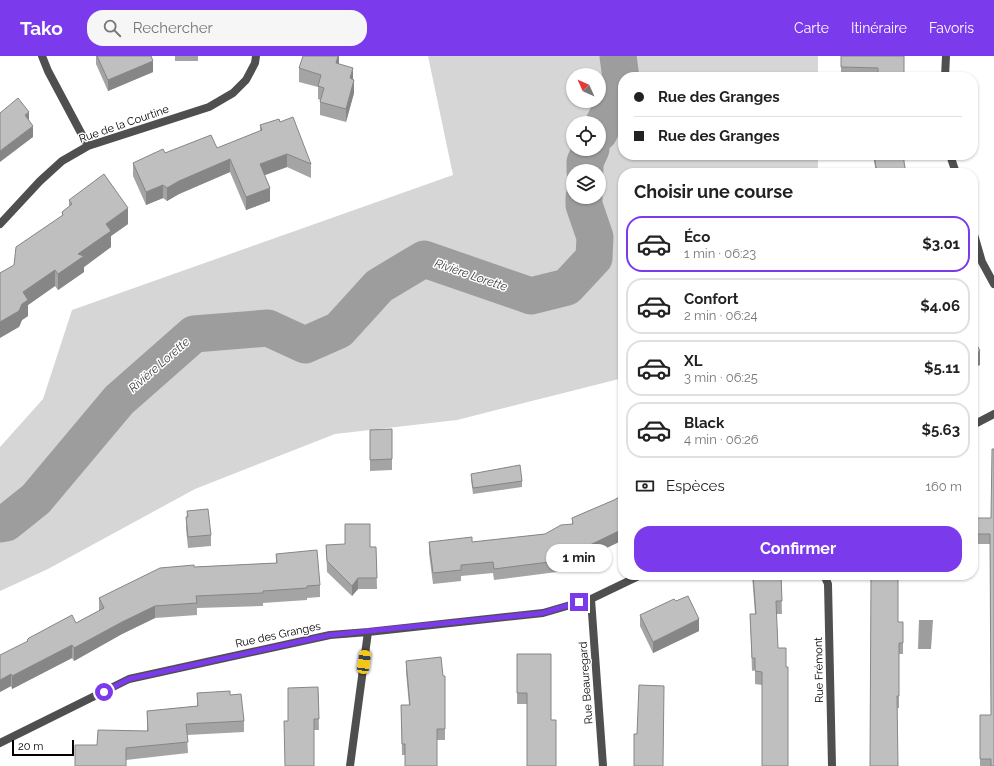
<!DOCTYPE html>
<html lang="fr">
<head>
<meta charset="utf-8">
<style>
	:root { --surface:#fff; --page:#f6f6f6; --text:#222; --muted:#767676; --line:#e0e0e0; --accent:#7c3aed }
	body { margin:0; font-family:Raleway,sans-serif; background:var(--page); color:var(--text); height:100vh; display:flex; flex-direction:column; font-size:15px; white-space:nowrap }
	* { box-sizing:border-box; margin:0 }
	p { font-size:13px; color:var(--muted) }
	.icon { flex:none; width:22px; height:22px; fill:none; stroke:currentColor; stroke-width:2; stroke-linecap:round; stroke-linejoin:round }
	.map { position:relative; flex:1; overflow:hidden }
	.details { position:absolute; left:618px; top:112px; width:360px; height:412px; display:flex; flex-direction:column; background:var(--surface); border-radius:16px; box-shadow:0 1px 3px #0004 }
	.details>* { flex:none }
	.banner { position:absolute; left:618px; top:16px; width:360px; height:88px; border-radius:16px; box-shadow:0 1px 3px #0004; display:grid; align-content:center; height:88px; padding:0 16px; background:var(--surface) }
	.needle { width:26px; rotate:315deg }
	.buttons { position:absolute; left:566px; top:12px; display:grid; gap:8px }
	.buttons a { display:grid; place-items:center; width:40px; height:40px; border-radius:50%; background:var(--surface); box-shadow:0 1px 3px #0004; font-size:20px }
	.scale { position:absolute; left:12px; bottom:10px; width:62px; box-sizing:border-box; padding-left:4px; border:2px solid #000; border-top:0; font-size:11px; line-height:14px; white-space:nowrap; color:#000; -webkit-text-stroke:3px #fff; paint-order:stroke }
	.end { position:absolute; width:18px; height:18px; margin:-9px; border:5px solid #7c3aed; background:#fff; box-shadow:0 0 0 2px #fff }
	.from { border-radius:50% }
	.bubble { position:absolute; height:28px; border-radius:14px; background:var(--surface); box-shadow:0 1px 3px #0004; font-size:13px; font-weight:700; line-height:28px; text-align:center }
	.car { position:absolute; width:12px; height:24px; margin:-12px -6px; border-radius:5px; box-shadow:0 0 3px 1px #0007; background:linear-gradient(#f5c518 24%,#345 0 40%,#f5c518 0 76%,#345 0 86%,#f5c518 0) }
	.banner b { display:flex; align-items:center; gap:14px; height:38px; font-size:15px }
	.banner b+b { border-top:1px solid var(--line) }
	.banner i { width:10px; height:10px; background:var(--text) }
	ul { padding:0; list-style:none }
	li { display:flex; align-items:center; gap:12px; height:56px; margin:0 8px 6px; padding:0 8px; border:2px solid var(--line); border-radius:16px }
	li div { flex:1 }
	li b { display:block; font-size:15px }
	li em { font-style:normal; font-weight:700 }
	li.current { border-color:var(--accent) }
	li>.icon { width:36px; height:36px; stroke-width:1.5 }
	h2 { padding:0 16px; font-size:18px; line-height:48px }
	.pay { display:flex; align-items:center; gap:10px; height:44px; padding:0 16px; font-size:15px }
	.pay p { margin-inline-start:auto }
	.primary-button { display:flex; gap:8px; margin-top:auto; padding:8px 16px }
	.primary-button a { flex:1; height:46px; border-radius:16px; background:var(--accent); color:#fff; font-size:16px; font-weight:700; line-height:46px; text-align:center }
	header { display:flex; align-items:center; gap:24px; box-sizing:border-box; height:56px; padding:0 20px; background:var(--accent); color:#fff }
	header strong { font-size:19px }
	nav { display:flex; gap:22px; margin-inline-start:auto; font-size:14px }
	.search { width:280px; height:36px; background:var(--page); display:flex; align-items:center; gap:10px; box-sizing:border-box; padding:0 14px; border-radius:16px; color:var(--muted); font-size:15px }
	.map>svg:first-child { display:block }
	.green { fill:#d6d6d6; fill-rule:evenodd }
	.water { fill:#9d9d9d }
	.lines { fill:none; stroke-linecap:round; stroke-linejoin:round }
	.river { stroke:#9d9d9d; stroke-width:37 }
	.street { stroke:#4f4f4f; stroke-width:8 }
	.wall { fill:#a4a4a4 }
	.shaded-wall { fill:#868686 }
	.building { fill:#bfbfbf; stroke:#868686 }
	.route { stroke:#7c3aed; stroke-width:5 }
	.labels { text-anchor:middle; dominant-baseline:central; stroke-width:3; stroke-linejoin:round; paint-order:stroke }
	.street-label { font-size:11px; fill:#000; stroke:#fff }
	.water-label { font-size:12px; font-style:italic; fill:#3e3e3e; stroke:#fff }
</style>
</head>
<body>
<header>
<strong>Tako</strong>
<div class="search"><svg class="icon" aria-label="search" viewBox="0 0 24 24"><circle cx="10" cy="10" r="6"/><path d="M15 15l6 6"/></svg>Rechercher</div>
<nav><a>Carte</a><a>Itinéraire</a><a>Favoris</a></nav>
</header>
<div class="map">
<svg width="994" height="710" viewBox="0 0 994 710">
	<rect width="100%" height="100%" fill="#fff"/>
	<path class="green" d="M428 0H818V21H623V99H818V117H623V322L457 364 335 378 195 433 48 513 0 535V391L43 343 72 254 453 119ZM573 19H599V45H573ZM573 67H599V93H573ZM573 115H599V141H573Z"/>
	<path class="water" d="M919 564H933L931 593H918Z"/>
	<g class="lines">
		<path class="river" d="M599 77 622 30 618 0
			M585 115V106L591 93
			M0 468 6 467 36 443 119 344 194 278 268 272 305 289 339 274 379 230 424 203 531 240 567 231 594 202 595 181 584 149V141"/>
		<path class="street" d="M42 0 48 15 88 90
			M945 21 946 0
			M950 99 956 117
			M0 168 40 125 62 105 88 90 209 51 233 37 246 24 255 7 256 0
			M973 175 982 206 994 228
			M973 369 994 358
			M824 519 828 528 832 710
			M591 543 603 710
			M0 687 129 623 330 579 368 576 543 557 591 543 641 519
			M350 710 368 576"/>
	</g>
	<path class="wall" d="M96 0H151L153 16 108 35 96 8Z
		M175 0H198V5H175Z
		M339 0V8L353 23 354 37 346 66 320 59V44L318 43V31L299 26V12Z
		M841 0H904V21H841Z
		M280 66 311 108V122L287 111 264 119 270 145 246 154 230 116 179 138 167 145 163 142 146 149 133 120V107L165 97 217 92 260 75V69Z
		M873 99H904V106L906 117H876Z
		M69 144 128 168 111 180V191L84 211V216L58 234 55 230 28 249V260L22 264 19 271 14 209 62 160V156L69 151Z
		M392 373V414L370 415V374Z
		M471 418 522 425V431L473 438 471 424Z
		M623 439V484L557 516 494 524 493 517 461 520V525L433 528 429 497V486H472L545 478 572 468V462L614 444Z
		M187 455 211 479V490L188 492 186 472Z
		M973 462H991L994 710H980V659H991L990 488H973Z
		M326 489 376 491 377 533H358L352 540 327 516Z
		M276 498 320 529V541L307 542V544L263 547V550L197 552V559L155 562 122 578 74 605 72 602 12 633 11 630 0 636 27 586V584L76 567 99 555V542L194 511 276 507Z
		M752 519H781L782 558H777L762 629 755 628V614L752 615 750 558H755Z
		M676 545 699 575 653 597 640 570V559Z
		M898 566 903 577V598H899V652H897L870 710Z
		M517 598 551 664 556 710 527 648H517Z
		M406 605 443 620H445V684H437L405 699H402L401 649H409L406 616Z
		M318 631 319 674H314L288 665Z
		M197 637 230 639 244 665V676L187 679 188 697 126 704 97 689 147 675V655L197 650Z"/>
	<path class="shaded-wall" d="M338 0H339V11L336 7Z
		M153 5V16L108 35V24Z
		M353 12V25L350 22Z
		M354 24V37L346 66V53Z
		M29 56V67L25 59Z
		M33 70V81L0 106V95Z
		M287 98V111L260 121V108Z
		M230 103V116L179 138 167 145V132L179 125Z
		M163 129V142L146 149V136Z
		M270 132V145L246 154V141Z
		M128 152V168L111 180V191L84 211V216L58 234V218L78 198 106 168Z
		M55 214V230L28 249V260L22 264 19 271 0 282V266L23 236Z
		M976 254V268L973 274V260Z
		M980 295V309L978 310V315L973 317V303L976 297Z
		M623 473V484L557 516V505Z
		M358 522V533L352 540V530Z
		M155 550V562L122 578 74 605V592L122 566Z
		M699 563V575L653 597V586Z
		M72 589V602L12 633V620Z
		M11 618V630L0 636V624Z"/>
	<path class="building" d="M97 0H151L153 5 108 24Z
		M303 0H338L336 7 353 12 350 22 354 24 346 53 320 46 324 32 318 30 321 19 299 12Z
		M841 0H904V21H878V12L841 11Z
		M18 42 29 56 25 59 33 70 0 95V57Z
		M293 61 311 108 287 98 260 108 270 132 246 141 230 103 179 125 167 132 163 129 146 136 133 107 163 93 165 97 211 79 217 92 262 74 260 69 279 63 280 66Z
		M874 99H904V106L906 117H877Z
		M104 118 128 152 106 168 111 175 78 198 84 200 58 218 55 214 23 236 28 244 22 248 19 255 0 266V217L14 209 16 191 63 159 62 156 72 148 69 144Z
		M976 254 973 260V256Z
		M973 281 980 295 976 297 978 301 973 303Z
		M392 373V403L370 404V374Z
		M992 393H994V710H991V703H980V659H991L990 478H973V462H991Z
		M520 409 522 425 473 432 471 418Z
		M623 439V473L557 505 494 513 493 506 461 509V514L433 517 429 486 472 481V486L545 478 561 469 573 468 572 462 614 444Z
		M208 453 211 479 188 481 186 461H188L187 455Z
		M345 468H370V491H376L377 522H358L352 530 327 505 326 489 345 488Z
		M317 494 320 529 307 530V532L263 535V537L196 540 197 547 155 550 122 566 74 592 72 589 12 620 11 618 0 624V599L28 585 27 584 29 582 72 559 76 567 104 552 99 542 160 512 194 509V511L277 507 276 498Z
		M753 519H781L782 545H776L778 592H786V611H788V710H762V616L755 615V602H752L750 558H756Z
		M871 519H898V566H903V587H899V640H897L898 710H870Z
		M688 540 699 563 653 586 640 559 674 543 676 545Z
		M517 598H551V664H556V710H527V637H517Z
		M441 601 443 620H445V673H437V710H405V688H402L401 649H410L406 605Z
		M639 629 664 630 663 710H634V678H637Z
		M318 631 319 663H314V710H285L284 665H288V632Z
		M230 635V639L241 638 244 665 186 668 188 686 126 692V710H75V689H97L98 674 148 675 147 655 198 650 197 637Z"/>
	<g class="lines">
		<path class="route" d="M104 636 129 623 330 579 543 557 579 546"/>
	</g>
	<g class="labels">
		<g class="street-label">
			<text transform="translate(124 68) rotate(-19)">Rue de la Courtine</text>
			<text transform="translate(278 579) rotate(-12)">Rue des Granges</text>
			<text transform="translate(819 614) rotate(-91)">Rue Frémont</text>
			<text transform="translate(586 627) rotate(-94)">Rue Beauregard</text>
		</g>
		<g class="water-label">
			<text transform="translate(471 219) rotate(19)">Rivière Lorette</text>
			<text transform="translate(159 309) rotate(-41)">Rivière Lorette</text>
		</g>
	</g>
</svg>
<div class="buttons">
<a><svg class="needle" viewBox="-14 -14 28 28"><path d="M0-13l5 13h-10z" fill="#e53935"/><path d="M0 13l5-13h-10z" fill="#767676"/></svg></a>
<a><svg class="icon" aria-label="locate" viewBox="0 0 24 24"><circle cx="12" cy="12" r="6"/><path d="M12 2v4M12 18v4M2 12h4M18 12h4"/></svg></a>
<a><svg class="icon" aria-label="layers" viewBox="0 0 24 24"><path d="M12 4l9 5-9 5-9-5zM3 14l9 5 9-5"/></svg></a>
</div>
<div class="scale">20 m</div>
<i class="end from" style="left:104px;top:636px"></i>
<i class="end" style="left:579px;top:546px"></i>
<div class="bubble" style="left:546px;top:488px;width:66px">1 min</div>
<i class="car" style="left:364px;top:606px;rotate:8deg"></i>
<div class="banner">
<b><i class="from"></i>Rue des Granges</b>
<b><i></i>Rue des Granges</b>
</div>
<section class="details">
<h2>Choisir une course</h2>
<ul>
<li class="current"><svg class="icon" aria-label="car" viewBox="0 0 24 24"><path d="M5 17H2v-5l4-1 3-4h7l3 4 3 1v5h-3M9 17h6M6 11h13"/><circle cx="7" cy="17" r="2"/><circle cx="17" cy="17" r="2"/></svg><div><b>Éco</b><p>1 min · 06:23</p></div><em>$3.01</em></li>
<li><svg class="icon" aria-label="car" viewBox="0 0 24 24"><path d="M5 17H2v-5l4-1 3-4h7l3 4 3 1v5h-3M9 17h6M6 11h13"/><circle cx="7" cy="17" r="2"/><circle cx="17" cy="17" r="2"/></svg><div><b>Confort</b><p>2 min · 06:24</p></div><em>$4.06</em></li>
<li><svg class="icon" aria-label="car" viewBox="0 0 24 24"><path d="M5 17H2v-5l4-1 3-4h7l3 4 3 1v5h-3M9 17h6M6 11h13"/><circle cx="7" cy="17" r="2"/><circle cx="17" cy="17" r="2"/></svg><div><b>XL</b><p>3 min · 06:25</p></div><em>$5.11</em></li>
<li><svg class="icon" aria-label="car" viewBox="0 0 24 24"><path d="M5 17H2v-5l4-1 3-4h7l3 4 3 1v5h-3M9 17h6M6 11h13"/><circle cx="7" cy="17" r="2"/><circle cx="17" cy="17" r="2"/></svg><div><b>Black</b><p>4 min · 06:26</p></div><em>$5.63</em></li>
</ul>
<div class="pay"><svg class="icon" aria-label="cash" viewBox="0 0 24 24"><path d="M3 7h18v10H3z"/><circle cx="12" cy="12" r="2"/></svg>Espèces<p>160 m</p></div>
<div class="primary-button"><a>Confirmer</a></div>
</section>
</div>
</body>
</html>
